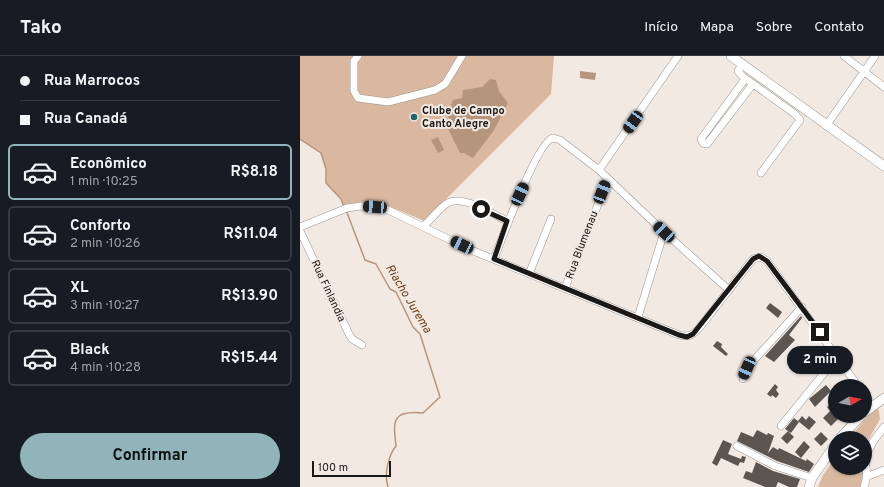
<!DOCTYPE html>
<html lang="pt">
<head>
<meta charset="utf-8">
<style>
	:root { --surface:#171b24; --page:#242831; --text:#f1f3f6; --muted:#9ea1a6; --line:#363941; --accent:#91b4ba }
	body { margin:0; font-family:Overpass,sans-serif; background:var(--page); color:var(--text); height:100vh; display:flex; flex-direction:column; font-size:15px; white-space:nowrap }
	* { box-sizing:border-box; margin:0 }
	p { font-size:13px; color:var(--muted) }
	.icon { flex:none; width:22px; height:22px; fill:none; stroke:currentColor; stroke-width:2; stroke-linecap:round; stroke-linejoin:round }
	.map { position:relative; flex:1; overflow:hidden }
	.drawer { display:flex; flex-direction:column; background:var(--surface); width:300px }
	.drawer>* { flex:none }
	.hud { display:grid; align-content:center; height:88px; padding:0 20px; background:var(--surface) }
	.needle { width:26px; rotate:80deg }
	.tools { position:absolute; left:528px; top:323px; display:grid; gap:8px }
	.tools a { display:grid; place-items:center; width:44px; height:44px; border-radius:50%; background:var(--surface); box-shadow:0 1px 3px #0004; font-size:20px }
	.scale { position:absolute; left:12px; bottom:10px; width:79px; box-sizing:border-box; padding-left:4px; border:2px solid #1c1816; border-top:0; font-size:11px; line-height:14px; white-space:nowrap; color:#1c1816; -webkit-text-stroke:3px #f2e9e3; paint-order:stroke }
	.end { position:absolute; width:18px; height:18px; margin:-9px; border:5px solid #1c1816; background:#fff; box-shadow:0 0 0 2px #fff }
	.from { border-radius:50% }
	.bubble { position:absolute; height:28px; border-radius:14px; background:var(--surface); box-shadow:0 1px 3px #0004; font-size:13px; font-weight:700; line-height:28px; text-align:center }
	.car { position:absolute; width:12px; height:24px; margin:-12px -6px; border-radius:5px; box-shadow:0 0 3px 1px #0007; background:linear-gradient(#222 24%,#8ab4d8 0 40%,#222 0 76%,#8ab4d8 0 86%,#222 0) }
	.hud b { display:flex; align-items:center; gap:14px; height:38px; font-size:15px }
	.hud b+b { border-top:1px solid var(--line) }
	.hud i { width:10px; height:10px; background:var(--text) }
	ul { padding:0; list-style:none }
	li { display:flex; align-items:center; gap:12px; height:56px; margin:0 8px 6px; padding:0 12px; border:2px solid var(--line); border-radius:6px }
	li div { flex:1 }
	li b { display:block; font-size:15px }
	li em { font-style:normal; font-weight:700 }
	li.active { border-color:var(--accent) }
	li>.icon { width:36px; height:36px; stroke-width:1.5 }
	.cta { display:flex; gap:8px; margin-top:auto; padding:8px 20px }
	.cta a { flex:1; height:46px; border-radius:24px; background:var(--accent); color:#111; font-size:16px; font-weight:700; line-height:46px; text-align:center }
	header { display:flex; align-items:center; gap:24px; box-sizing:border-box; height:56px; padding:0 20px; background:var(--surface); border-bottom:1px solid var(--line) }
	header strong { font-size:19px }
	nav { display:flex; gap:22px; margin-inline-start:auto; font-size:14px }
	main { display:flex; flex:1; min-height:0 }
	.map>svg:first-child { display:block }
	.green { fill:#dab8a0 }
	.water { fill:#b6957d }
	.lines { fill:none; stroke-linecap:round; stroke-linejoin:round }
	.stream { stroke:#b6957d; stroke-width:1.5 }
	.building { fill:#5d5550 }
	.minor-casing { stroke:#9c948f; stroke-width:8 }
	.major-casing { stroke:#9c948f; stroke-width:10 }
	.minor { stroke:#fff; stroke-width:7 }
	.major { stroke:#fff; stroke-width:9 }
	.route { stroke:#1c1816; stroke-width:5 }
	.poi-dot { fill:#1b6770; stroke:#f2e9e3; stroke-width:1.5 }
	.labels { text-anchor:middle; dominant-baseline:central; stroke-width:4; stroke-linejoin:round; paint-order:stroke }
	.poi-label { font-size:11px; font-weight:bold; fill:#1c1816; stroke:#f2e9e3; text-anchor:start }
	.street-label { font-size:11px; fill:#1c1816; stroke:#f2e9e3 }
	.water-label { font-size:12px; font-style:italic; fill:#6e4019; stroke:#f2e9e3 }
</style>
</head>
<body>
<header>
<strong>Tako</strong>
<nav><a>Início</a><a>Mapa</a><a>Sobre</a><a>Contato</a></nav>
</header>
<main>
<section class="drawer">
<div class="hud">
<b><i class="from"></i>Rua Marrocos</b>
<b><i></i>Rua Canadá</b>
</div>
<ul>
<li class="active"><svg class="icon" aria-label="car" viewBox="0 0 24 24"><path d="M5 17H2v-5l4-1 3-4h7l3 4 3 1v5h-3M9 17h6M6 11h13"/><circle cx="7" cy="17" r="2"/><circle cx="17" cy="17" r="2"/></svg><div><b>Econômico</b><p>1 min · 10:25</p></div><em>R$8.18</em></li>
<li><svg class="icon" aria-label="car" viewBox="0 0 24 24"><path d="M5 17H2v-5l4-1 3-4h7l3 4 3 1v5h-3M9 17h6M6 11h13"/><circle cx="7" cy="17" r="2"/><circle cx="17" cy="17" r="2"/></svg><div><b>Conforto</b><p>2 min · 10:26</p></div><em>R$11.04</em></li>
<li><svg class="icon" aria-label="car" viewBox="0 0 24 24"><path d="M5 17H2v-5l4-1 3-4h7l3 4 3 1v5h-3M9 17h6M6 11h13"/><circle cx="7" cy="17" r="2"/><circle cx="17" cy="17" r="2"/></svg><div><b>XL</b><p>3 min · 10:27</p></div><em>R$13.90</em></li>
<li><svg class="icon" aria-label="car" viewBox="0 0 24 24"><path d="M5 17H2v-5l4-1 3-4h7l3 4 3 1v5h-3M9 17h6M6 11h13"/><circle cx="7" cy="17" r="2"/><circle cx="17" cy="17" r="2"/></svg><div><b>Black</b><p>4 min · 10:28</p></div><em>R$15.44</em></li>
</ul>
<div class="cta"><a>Confirmar</a></div>
</section>
<div class="map">
<svg width="584" height="431" viewBox="0 0 584 431">
	<rect width="100%" height="100%" fill="#f2e9e3"/>
	<path class="green" d="M0 0H254L251 38 124 165C93 152 79 143 44 150L41 143 26 127V113L21 97 0 83Z
		M578 349 580 363 565 390V382H549Z
		M535 402V412H563L564 420 560 431H518L523 419Z"/>
	<path class="water" d="M280 15 296 17 295 24 280 22Z
		M190 23 196 24 199 35 208 47 194 74 173 102 164 97H160L148 73 151 64 146 58 153 55 151 49 153 44 162 42 163 34 182 31Z
		M138 81 144 94 138 97 131 84Z"/>
	<g class="lines">
		<path class="stream" d="M0 83 21 97 26 113V127L41 143 44 151
			M46 154 65 204 76 208 90 233 96 236 113 271 120 278 140 341 123 357C92 354 93 364 96 390 88 400 84 418 88 431"/>
	</g>
	<path class="building" d="M470 247 482 256 478 262 466 252Z
		M501 260 502 262 489 279 495 284 474 306 465 300Z
		M417 285 422 288 421 291 428 298 426 300 413 290Z
		M514 291 521 301 513 306 507 297Z
		M499 303 504 307 497 318 491 313Z
		M475 328 478 331 476 334 479 338 476 342 472 339 471 341 467 338Z
		M526 329 531 335 515 351 509 343Z
		M535 345V360H547L549 363 545 366 541 360 531 370 523 362 530 355 527 351Z
		M502 360 506 364 509 360 516 366 509 374 498 365Z
		M494 362 499 366 491 377 485 373Z
		M457 374 467 379 468 377 474 380 468 397 473 391 478 394 479 392 506 405 507 403 514 408 509 416 477 405 437 385 441 376 453 381Z
		M488 375 494 381 487 388 481 382Z
		M521 376 528 383 521 390 514 383Z
		M423 384 432 388 428 398 441 403 442 400 446 401 444 407 440 406 441 404 438 410 421 402 417 410 412 407Z
		M504 385 510 391 501 402 495 396Z
		M456 406 473 415 500 423 497 431H489L478 426 476 431H465L443 422 446 415 452 417Z"/>
	<g class="lines">
		<g class="minor-casing">
			<path id="minor" d="M58 0 54 5V35L58 42 88 46 135 34 145 28 162 0
				M544 0 584 31
				M442 9 438 15 442 20 495 58 500 64 461 117
				M445 23 401 83 403 87 407 88 453 28
				M526 70 575 0
				M299 114 378 0
				M124 170C131 163 138 154 146 148 161 137 193 158 207 165
				M0 171 47 152 61 150 86 153 171 194 379 279C389 282 394 278 400 271L453 203 461 201 467 205 558 330
				M0 175 49 278 52 283 62 289
				M194 203C201 185 238 84 253 82L260 84 299 114 364 176 429 234
				M229 218 251 163
				M265 232 308 123
				M338 261 364 176
				M443 323 447 312 502 251
				M565 340 572 350
				M481 370 538 300
				M437 390 475 410 512 422
				M568 420 584 414
				M564 431C569 418 565 415 566 403 568 391 577 380 584 371"/>
		</g>
		<g class="major-casing">
			<path id="major" d="M431 0 584 110
				M565 356 584 342
				M540 382 561 360
				M509 431 512 422 535 389"/>
		</g>
		<use href="#minor" class="minor"/>
		<use href="#major" class="major"/>
	</g>
	<g class="lines">
		<path class="route" d="M181 153 207 165 194 203 379 279 387 281 393 278 453 203 459 200 467 205 520 276"/>
	</g>
	<circle class="poi-dot" cx="114" cy="61" r="4"/>
	<g class="labels">
		<g class="poi-label">
			<text x="122" y="55">Clube de Campo<tspan x="122" dy="13">Canto Alegre</tspan></text>
		</g>
		<g class="street-label">
			<text transform="translate(282 189) rotate(-69)">Rua Blumenau</text>
			<text transform="translate(28 235) rotate(65)">Rua Finlandia</text>
		</g>
		<g class="water-label">
			<text transform="translate(108 243) rotate(59)">Riacho Jurema</text>
		</g>
	</g>
</svg>
<div class="tools">
<a><svg class="needle" viewBox="-14 -14 28 28"><path d="M0-13l5 13h-10z" fill="#e53935"/><path d="M0 13l5-13h-10z" fill="#9ea1a6"/></svg></a>
<a><svg class="icon" aria-label="layers" viewBox="0 0 24 24"><path d="M12 4l9 5-9 5-9-5zM3 14l9 5 9-5"/></svg></a>
</div>
<div class="scale">100 m</div>
<i class="end from" style="left:181px;top:153px"></i>
<i class="end" style="left:520px;top:276px"></i>
<div class="bubble" style="left:487px;top:290px;width:66px">2 min</div>
<i class="car" style="left:333px;top:66px;rotate:215deg"></i>
<i class="car" style="left:302px;top:136px;rotate:21deg"></i>
<i class="car" style="left:220px;top:138px;rotate:25deg"></i>
<i class="car" style="left:75px;top:151px;rotate:274deg"></i>
<i class="car" style="left:364px;top:176px;rotate:313deg"></i>
<i class="car" style="left:162px;top:189px;rotate:295deg"></i>
<i class="car" style="left:447px;top:312px;rotate:204deg"></i>
</div>
</main>
</body>
</html>
